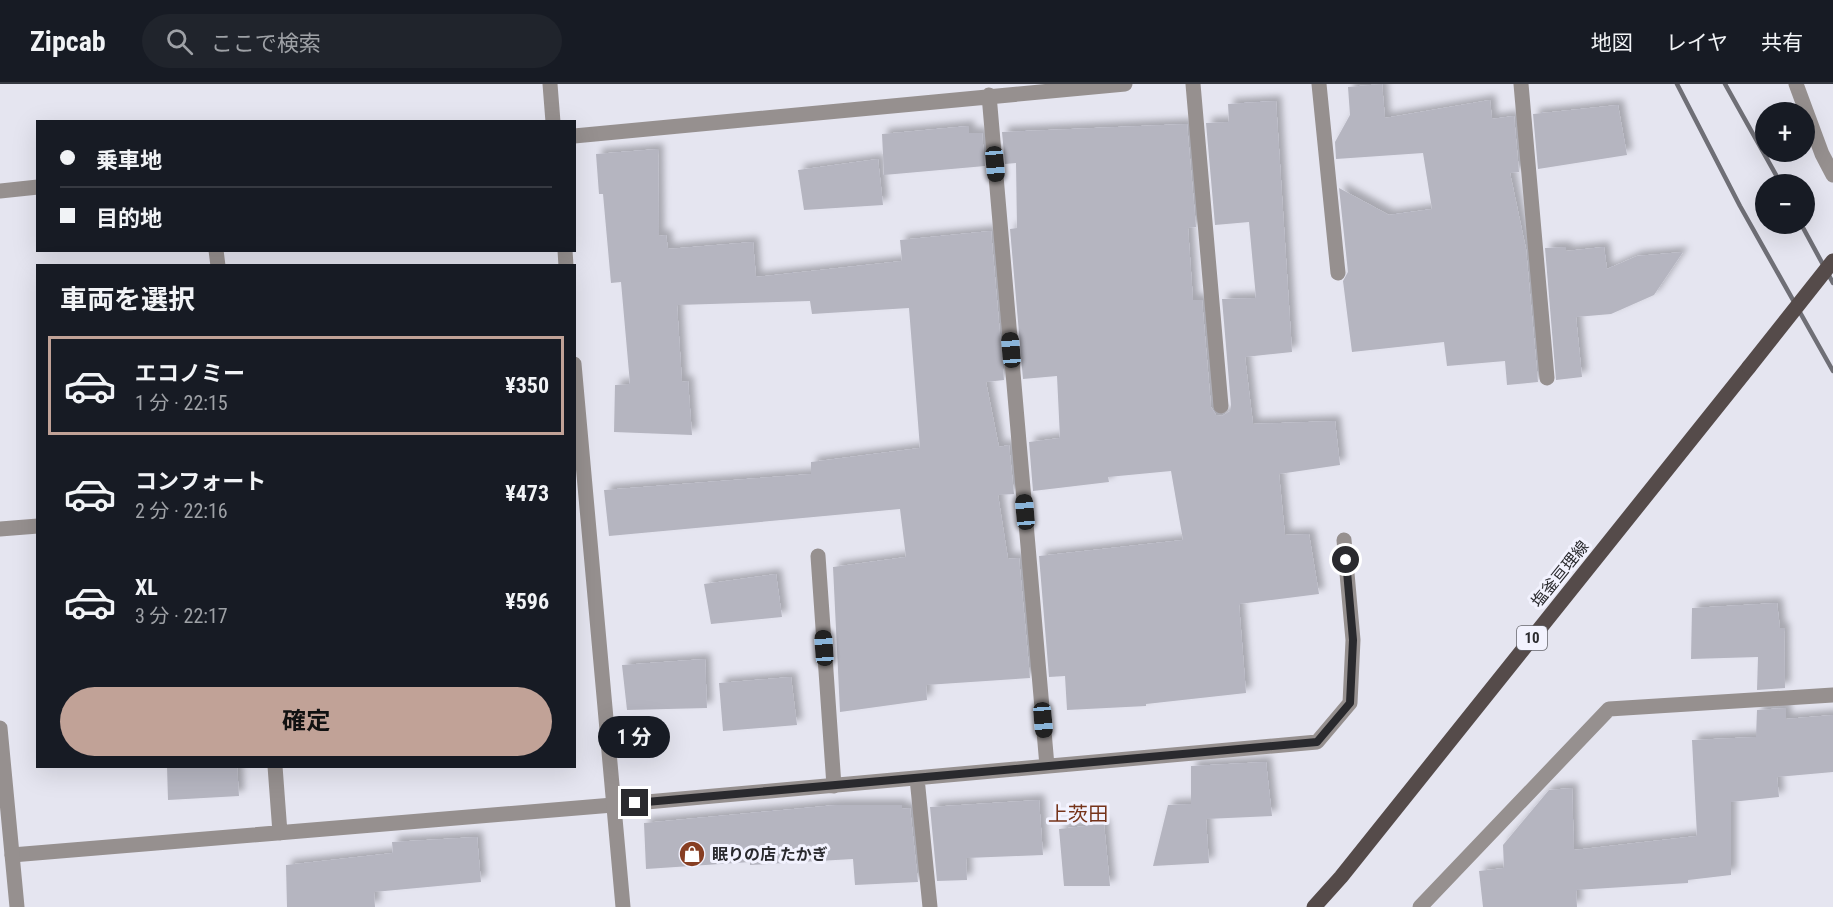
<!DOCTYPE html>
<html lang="ja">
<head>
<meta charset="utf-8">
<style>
	:root { --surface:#171b24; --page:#20242c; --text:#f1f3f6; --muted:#9ea1a6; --line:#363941; --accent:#c1a297 }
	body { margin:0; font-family:"Roboto Condensed","Noto Sans JP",sans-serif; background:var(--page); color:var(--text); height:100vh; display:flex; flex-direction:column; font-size:22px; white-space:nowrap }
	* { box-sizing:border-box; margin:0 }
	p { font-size:20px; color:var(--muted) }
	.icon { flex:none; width:33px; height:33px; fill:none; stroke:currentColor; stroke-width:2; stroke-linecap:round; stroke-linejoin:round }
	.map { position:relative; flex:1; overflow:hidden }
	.side { position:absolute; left:36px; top:180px; width:540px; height:504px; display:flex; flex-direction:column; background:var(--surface); border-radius:0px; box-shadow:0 6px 24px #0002 }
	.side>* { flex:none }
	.guide { position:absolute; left:36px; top:36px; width:540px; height:132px; border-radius:0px; box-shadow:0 6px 24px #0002; display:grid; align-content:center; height:132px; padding:0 24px; background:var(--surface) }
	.buttons { position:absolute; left:1755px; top:18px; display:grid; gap:12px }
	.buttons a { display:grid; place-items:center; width:60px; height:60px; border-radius:50%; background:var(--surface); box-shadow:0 6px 24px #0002; font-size:30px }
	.end { position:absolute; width:27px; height:27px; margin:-14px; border:8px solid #2a2a2e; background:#fff; box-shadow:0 0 0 3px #fff }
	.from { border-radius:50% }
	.bubble { position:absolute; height:42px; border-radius:21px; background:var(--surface); box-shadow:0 6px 24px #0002; font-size:20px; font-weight:700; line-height:42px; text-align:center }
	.car { position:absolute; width:18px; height:36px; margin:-18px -9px; border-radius:8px; box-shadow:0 0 4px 2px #0007; background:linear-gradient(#222 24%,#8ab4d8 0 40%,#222 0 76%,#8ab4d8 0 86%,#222 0) }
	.guide b { display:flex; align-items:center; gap:21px; height:57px; font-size:22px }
	.guide b+b { border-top:2px solid var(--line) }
	.guide i { width:15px; height:15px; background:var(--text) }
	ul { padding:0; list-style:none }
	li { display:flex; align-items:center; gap:18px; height:99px; margin:0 12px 9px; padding:0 12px; border:3px solid transparent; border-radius:0px }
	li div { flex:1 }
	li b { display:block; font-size:22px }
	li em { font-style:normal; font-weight:700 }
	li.on { border-color:var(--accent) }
	li>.icon { width:54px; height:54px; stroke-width:1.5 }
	h2 { padding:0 24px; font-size:27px; line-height:72px }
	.primary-button { display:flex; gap:12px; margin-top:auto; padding:12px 24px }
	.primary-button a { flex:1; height:69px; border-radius:36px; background:var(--accent); color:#111; font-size:24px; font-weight:700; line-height:69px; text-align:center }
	header { display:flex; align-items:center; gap:36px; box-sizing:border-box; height:84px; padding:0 30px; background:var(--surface); border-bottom:2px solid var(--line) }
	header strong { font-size:28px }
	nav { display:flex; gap:33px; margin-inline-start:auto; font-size:21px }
	.search { width:420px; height:54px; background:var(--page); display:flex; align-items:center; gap:15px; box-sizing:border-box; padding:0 21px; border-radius:33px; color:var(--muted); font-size:22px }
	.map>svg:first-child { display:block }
	.building { fill:#b5b5c0; filter:url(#shadow) }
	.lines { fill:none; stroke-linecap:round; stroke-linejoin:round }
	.minor { stroke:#96908f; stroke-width:15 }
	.tertiary { stroke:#96908f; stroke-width:15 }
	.primary { stroke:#554b4a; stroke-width:15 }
	.rail { stroke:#6f6f76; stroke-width:4.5 }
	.primary-bridge { stroke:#554b4a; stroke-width:15 }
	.route { stroke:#2a2a2e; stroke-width:8 }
	.labels { text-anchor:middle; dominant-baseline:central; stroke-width:6; stroke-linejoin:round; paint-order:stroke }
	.shield { fill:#f2f2fe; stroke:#66666c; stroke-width:1.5 }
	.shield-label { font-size:15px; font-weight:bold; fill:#2a2a2e }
	.street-label { font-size:16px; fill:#2a2a2e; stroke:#f2f2fe }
	.poi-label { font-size:16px; font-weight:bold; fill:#2a2a2e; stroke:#f2f2fe; text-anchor:start }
	.quarter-label { font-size:20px; fill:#75331a; stroke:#f2f2fe }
</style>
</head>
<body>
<header>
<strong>Zipcab</strong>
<div class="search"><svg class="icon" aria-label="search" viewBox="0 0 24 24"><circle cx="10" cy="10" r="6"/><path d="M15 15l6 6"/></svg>ここで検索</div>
<nav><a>地図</a><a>レイヤ</a><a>共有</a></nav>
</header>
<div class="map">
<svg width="1833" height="823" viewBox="0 0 1833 823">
	<defs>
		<filter id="shadow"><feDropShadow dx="5.5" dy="-5.5" stdDeviation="3" flood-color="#0004"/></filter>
	</defs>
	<rect width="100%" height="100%" fill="#e5e5f0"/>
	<path class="building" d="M1382 0 1385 34 1490 16 1492 35 1514 32 1519 88 1510 89 1526 165 1538 298 1507 301 1505 277 1447 282 1444 258 1352 268 1343 197 1348 188 1339 104 1389 131 1432 125 1423 69 1336 75 1335 58 1350 31 1348 3Z
		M1276 17 1292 268 1245 273 1253 340 1335 337 1340 381 1279 390 1285 451 1309 450 1319 510 1239 520 1246 609 1146 620V622L1067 626 1065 592 1049 593 1039 472 1183 456 1171 387 1108 393 1109 398 1033 407 1029 358 1060 354 1057 292 1023 295 1010 145 1017 144 1016 79 1005 80 1002 48 1187 40 1196 143 1188 144 1193 216H1202L1211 323 1216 331 1222 332 1230 327 1231 321 1222 215 1256 214 1249 138 1215 141 1206 39 1229 38 1228 20Z
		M1618 21 1627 71 1538 85 1533 30Z
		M969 42V49H982L985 82 884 91 882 50Z
		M658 65 659 152 666 151 668 165 753 158 756 193 902 177 900 156 991 147 1004 296 986 298 999 363 1009 361 1014 410 998 411 1008 475 1019 474 1030 594 926 601 927 616 840 628 833 483 906 473 900 425 609 452 604 406 811 390V378L920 364 909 224 812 230 810 217 677 221 682 298 688 297 692 351 614 348 615 301 630 300 621 198 611 199 603 110H599L596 70Z
		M878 75 883 121 804 126 798 86Z
		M1566 163V167L1604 163 1607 185 1637 172 1683 168 1654 211 1611 230 1576 233 1582 293 1556 296 1545 164Z
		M776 490 782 533 711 540 704 500Z
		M1777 519 1780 544H1784L1785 604 1757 606 1758 573 1691 575 1692 524Z
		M705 575 707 624 627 626 622 581Z
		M791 593 797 641 723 647 719 599Z
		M1786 624V635L1833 631V688L1777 693 1779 713 1731 718V791L1688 796V799L1576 806 1577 823H1483L1479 787 1504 784 1503 761 1549 706 1572 704 1574 766 1697 752 1692 656 1756 653 1757 626Z
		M1266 678 1272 732 1206 735 1209 779 1153 782 1168 721 1191 720V682Z
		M167 682H237L239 712 168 716Z
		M1039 716 1043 771 966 774 967 796 937 797 930 723Z
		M836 721H902V725L910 724 918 798 855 801 853 775 750 781V778L646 785 644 739Z
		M1104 740 1110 802H1064L1059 745Z
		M477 753 481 798 374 808 375 823H287L286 781 393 769 392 758Z"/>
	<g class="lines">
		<path class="minor" d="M1193 0 1221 322
			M1319 0 1338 189
			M1521 0 1547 294
			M1796 0 1822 70 1833 91
			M989 11 1047 682
			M574 52 1125 0
			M0 107 38 103
			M216 166 218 182
			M0 445 38 442
			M818 472 834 702
			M275 682 280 749
			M917 694 930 823
			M12 771 613 721 1317 658 1350 619 1353 556 1344 456
			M1420 823 1609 625 1833 611"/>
		<path class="tertiary" d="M550 0 553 38
			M565 166 566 182
			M574 280 623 823
			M0 644 17 823"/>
		<path class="primary" d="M1314 823 1341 793 1749 283"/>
		<path class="rail" d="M1677 0 1740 122 1833 287
			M1725 0 1781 100
			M1801 140 1833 199"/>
		<path class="primary-bridge" d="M1749 283 1833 177"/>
	</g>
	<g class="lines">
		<path class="route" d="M635 719 1317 658 1350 619 1353 556 1346 476"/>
	</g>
	<defs>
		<g id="shop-disc" transform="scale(1.35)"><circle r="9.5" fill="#873e22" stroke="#f2f2fe"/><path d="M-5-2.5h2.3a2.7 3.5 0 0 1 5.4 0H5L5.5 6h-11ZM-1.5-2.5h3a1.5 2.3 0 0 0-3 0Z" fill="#fff"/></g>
	</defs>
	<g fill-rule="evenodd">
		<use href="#shop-disc" x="692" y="770"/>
	</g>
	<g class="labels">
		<rect class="shield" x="1517" y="542" width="30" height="24" rx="4.5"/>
		<g class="shield-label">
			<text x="1532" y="554">10</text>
		</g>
		<g class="street-label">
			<text transform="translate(1560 490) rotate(-51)">塩釜亘理線</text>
		</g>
		<g class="poi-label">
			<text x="712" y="770">眠りの店 たかぎ</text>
		</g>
		<g class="quarter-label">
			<text x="1078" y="730">上茨田</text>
		</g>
	</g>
</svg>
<div class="buttons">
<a>+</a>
<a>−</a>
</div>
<i class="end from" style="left:1346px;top:476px"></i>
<i class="end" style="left:635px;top:719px"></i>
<div class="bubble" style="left:598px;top:632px;width:72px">1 分</div>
<i class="car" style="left:995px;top:80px;rotate:175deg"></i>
<i class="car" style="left:1011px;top:266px;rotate:355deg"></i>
<i class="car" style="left:1025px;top:428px;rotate:355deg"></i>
<i class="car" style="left:824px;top:564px;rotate:356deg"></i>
<i class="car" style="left:1043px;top:636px;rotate:175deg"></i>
<div class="guide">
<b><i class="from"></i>乗車地</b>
<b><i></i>目的地</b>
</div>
<section class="side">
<h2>車両を選択</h2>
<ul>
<li class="on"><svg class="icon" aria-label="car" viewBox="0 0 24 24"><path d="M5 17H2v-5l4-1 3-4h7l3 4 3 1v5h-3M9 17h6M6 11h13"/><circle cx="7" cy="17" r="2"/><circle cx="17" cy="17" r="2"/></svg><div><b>エコノミー</b><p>1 分 · 22:15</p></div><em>¥350</em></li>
<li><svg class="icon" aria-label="car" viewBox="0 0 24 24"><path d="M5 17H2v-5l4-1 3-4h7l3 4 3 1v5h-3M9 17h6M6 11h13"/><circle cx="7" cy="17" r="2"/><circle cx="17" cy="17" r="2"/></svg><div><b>コンフォート</b><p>2 分 · 22:16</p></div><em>¥473</em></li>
<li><svg class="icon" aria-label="car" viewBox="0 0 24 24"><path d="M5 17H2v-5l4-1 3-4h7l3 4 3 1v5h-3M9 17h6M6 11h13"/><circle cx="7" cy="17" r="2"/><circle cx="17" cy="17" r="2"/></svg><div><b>XL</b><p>3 分 · 22:17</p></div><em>¥596</em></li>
</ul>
<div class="primary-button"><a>確定</a></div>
</section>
</div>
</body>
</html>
